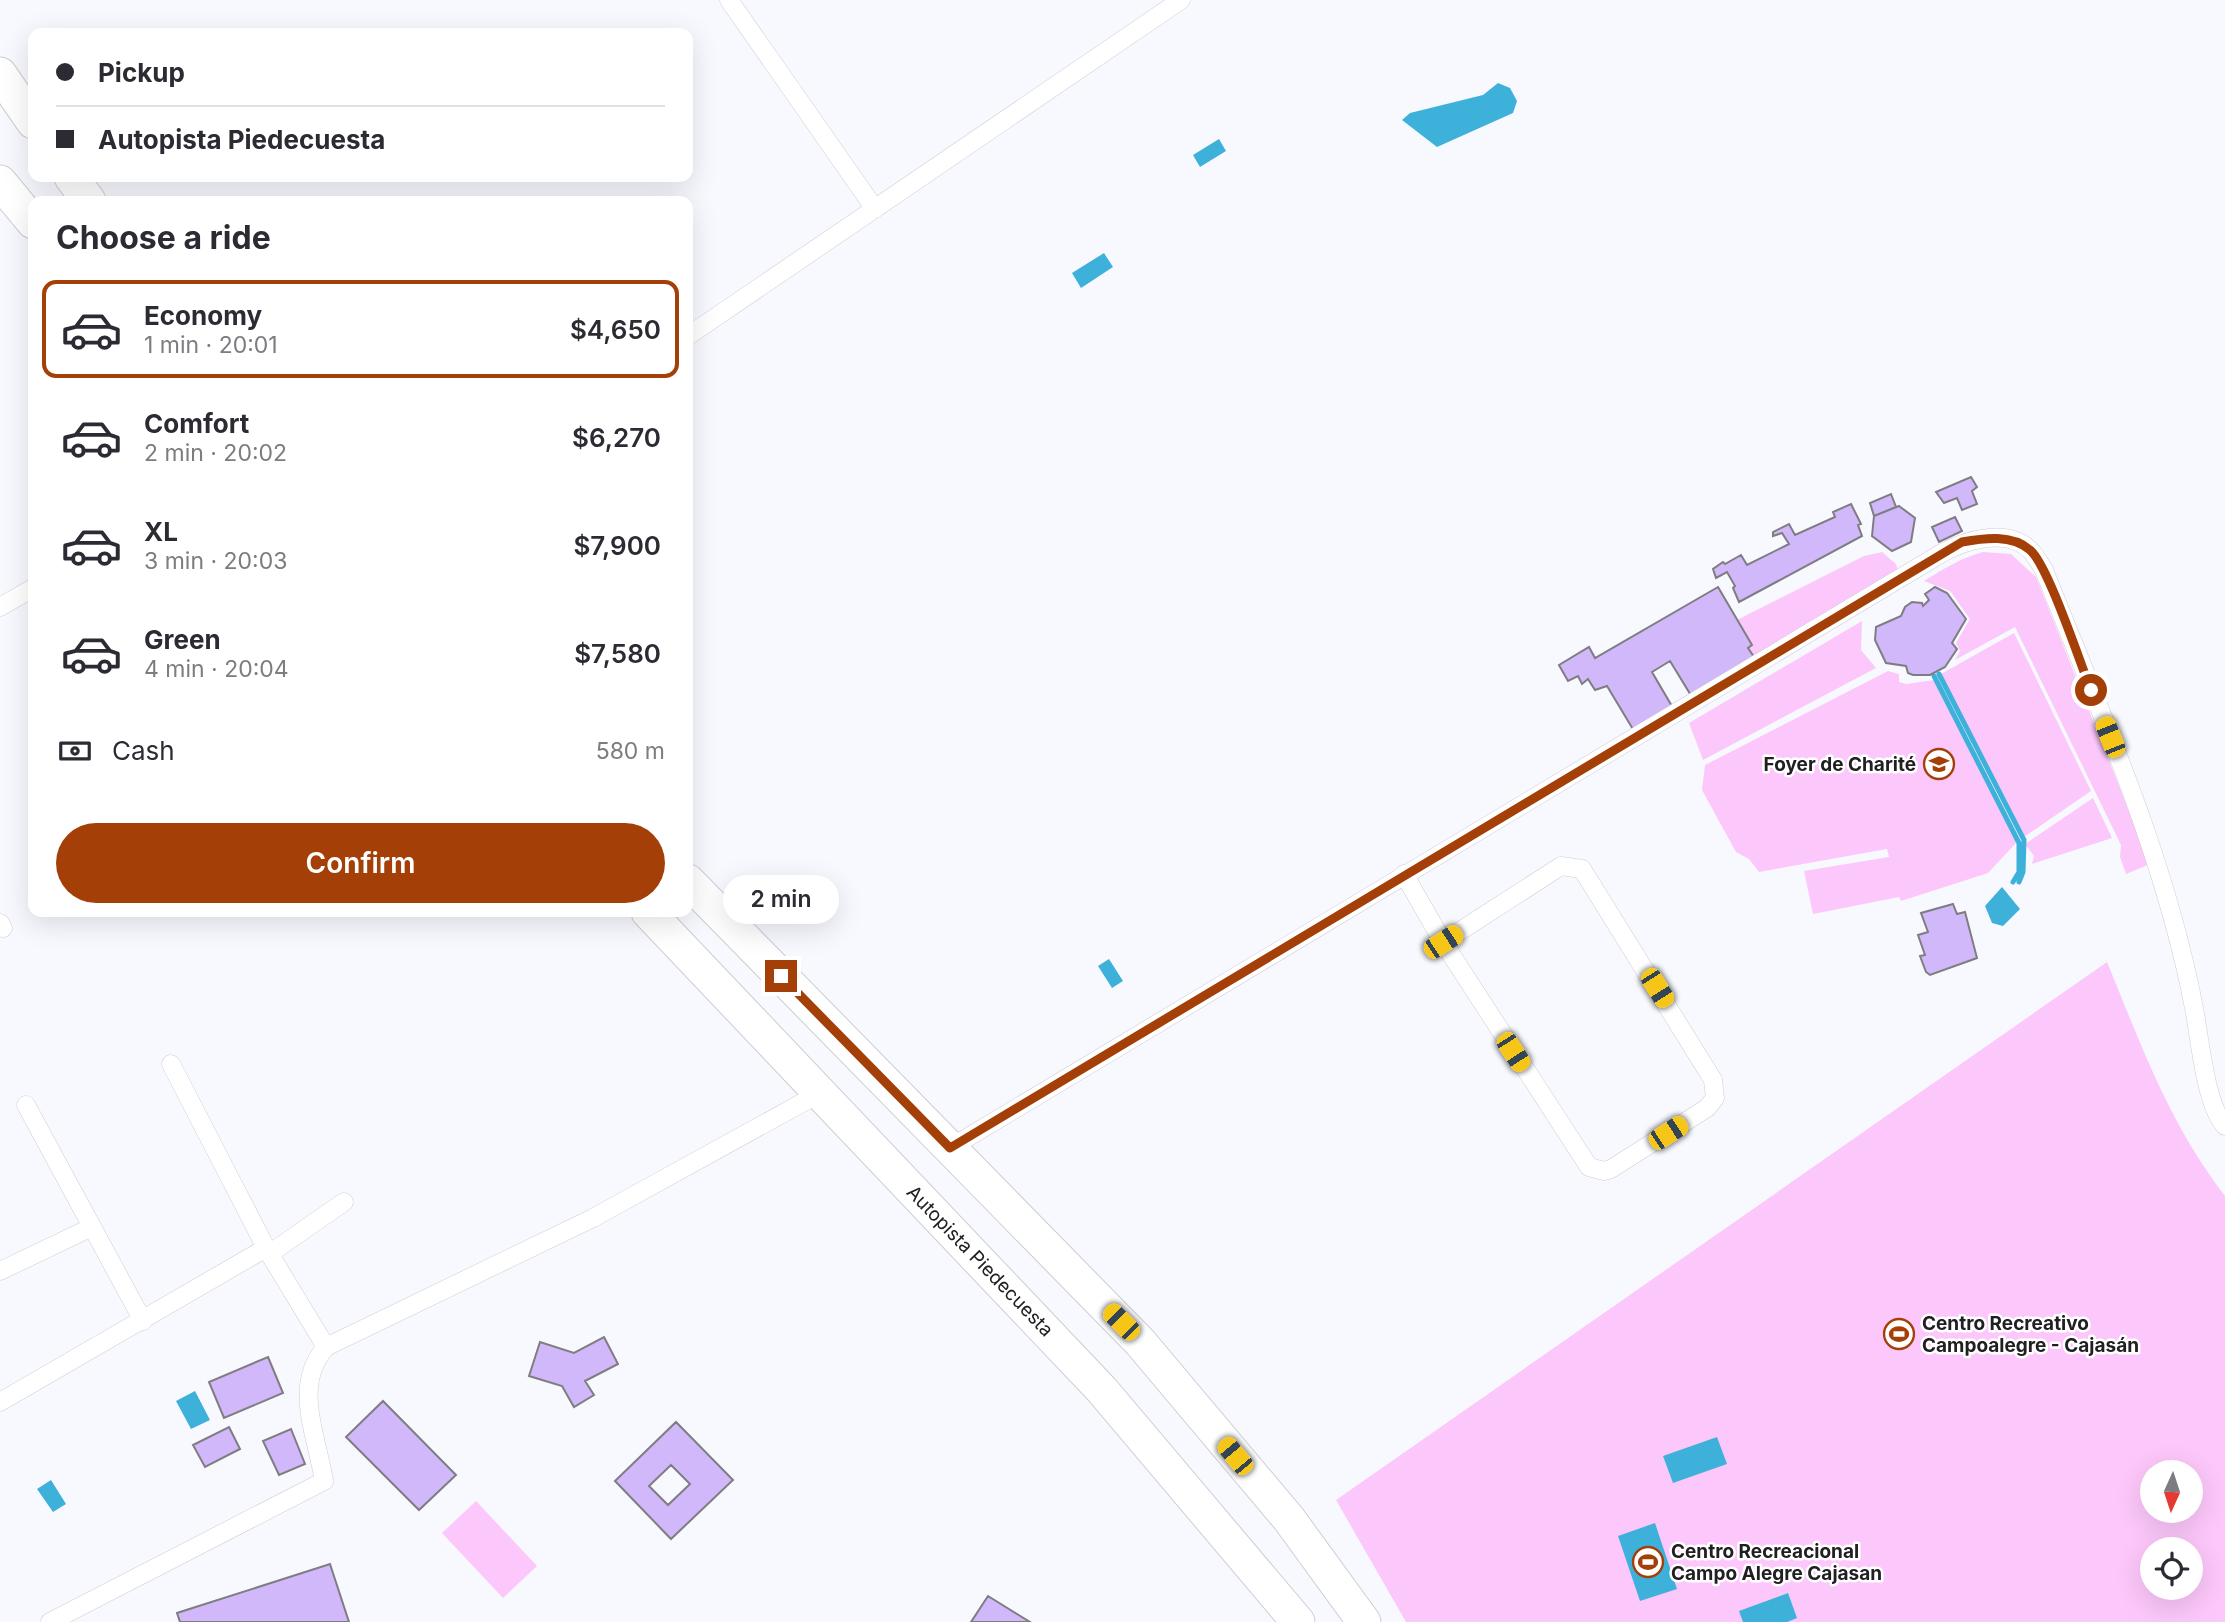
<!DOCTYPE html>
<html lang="en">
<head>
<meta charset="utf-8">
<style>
	:root { --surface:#fff; --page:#f2f2f3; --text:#2b2b33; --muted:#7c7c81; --line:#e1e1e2; --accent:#a33f07 }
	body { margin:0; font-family:Inter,sans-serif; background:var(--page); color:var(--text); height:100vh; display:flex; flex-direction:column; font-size:26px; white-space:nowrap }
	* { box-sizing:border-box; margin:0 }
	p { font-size:23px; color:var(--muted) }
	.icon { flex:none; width:38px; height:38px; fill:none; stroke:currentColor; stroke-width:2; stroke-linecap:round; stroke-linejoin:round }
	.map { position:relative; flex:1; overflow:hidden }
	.drawer { position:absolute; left:28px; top:196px; width:665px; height:721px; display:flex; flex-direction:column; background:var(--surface); border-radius:14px; box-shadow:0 7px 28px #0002 }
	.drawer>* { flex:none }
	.hud { position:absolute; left:28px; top:28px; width:665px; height:154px; border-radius:14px; box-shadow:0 7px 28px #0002; display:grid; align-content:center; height:154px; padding:0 28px; background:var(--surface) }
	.needle { width:46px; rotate:183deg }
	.buttons { position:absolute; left:2140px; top:1460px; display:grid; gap:14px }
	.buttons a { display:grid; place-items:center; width:63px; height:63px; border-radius:50%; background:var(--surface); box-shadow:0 7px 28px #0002; font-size:35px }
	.end { position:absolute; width:32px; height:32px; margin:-16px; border:9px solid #a33f07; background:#fff; box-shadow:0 0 0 4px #fff }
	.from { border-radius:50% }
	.bubble { position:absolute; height:49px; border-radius:24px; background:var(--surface); box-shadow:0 7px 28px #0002; font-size:23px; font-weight:600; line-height:49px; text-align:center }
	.car { position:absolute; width:21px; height:42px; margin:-21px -10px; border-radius:9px; box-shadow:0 0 5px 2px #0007; background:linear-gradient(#f5c518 24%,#345 0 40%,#f5c518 0 76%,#345 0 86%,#f5c518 0) }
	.hud b { display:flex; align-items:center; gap:24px; height:66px; font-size:26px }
	.hud b+b { border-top:2px solid var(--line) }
	.hud i { width:18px; height:18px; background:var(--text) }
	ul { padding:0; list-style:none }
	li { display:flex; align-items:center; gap:21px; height:98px; margin:0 14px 10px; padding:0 14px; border:4px solid transparent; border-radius:14px }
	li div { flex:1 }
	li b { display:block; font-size:26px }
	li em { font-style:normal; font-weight:600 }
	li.selected { border-color:var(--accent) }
	li>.icon { width:63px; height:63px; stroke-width:1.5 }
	h2 { padding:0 28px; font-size:32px; line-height:84px }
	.pay { display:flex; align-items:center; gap:18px; height:77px; padding:0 28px; font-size:26px }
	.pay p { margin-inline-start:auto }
	.primary-button { display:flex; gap:14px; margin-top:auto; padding:14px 28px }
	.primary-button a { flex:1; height:80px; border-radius:42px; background:var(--accent); color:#fff; font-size:28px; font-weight:600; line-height:80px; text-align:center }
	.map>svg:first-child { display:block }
	.green { fill:#fcc7fa; fill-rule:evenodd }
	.water { fill:#3db1da }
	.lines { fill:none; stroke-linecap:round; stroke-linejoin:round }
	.stream { stroke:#3db1da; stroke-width:5 }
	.building { fill:#d1b8fa; stroke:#7f7d82; stroke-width:2; fill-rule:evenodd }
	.street-casing { stroke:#cdced3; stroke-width:19 }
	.highway-casing { stroke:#cdced3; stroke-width:35 }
	.street { stroke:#fff; stroke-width:18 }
	.highway { stroke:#fff; stroke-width:33 }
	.route { stroke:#a33f07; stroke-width:9 }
	.labels { text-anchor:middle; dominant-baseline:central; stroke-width:5; stroke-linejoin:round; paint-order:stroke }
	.poi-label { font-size:19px; font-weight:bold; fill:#202022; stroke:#fff; text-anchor:start }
	.street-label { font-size:19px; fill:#202022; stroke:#fff }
</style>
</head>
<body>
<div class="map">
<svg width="2225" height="1622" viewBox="0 0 2225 1622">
	<rect width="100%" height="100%" fill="#f8f9fe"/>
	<path class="green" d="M1882 552 1896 564 1899 574 1753 656 1748 648 1752 645 1737 620 1864 556Z
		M1983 552 2011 554 2036 577 2150 864 2126 874 2120 857 2121 845 2015 627 1955 660 1960 651 1956 643 1970 619 1950 591 1924 581C1946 568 1956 560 1983 552Z
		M1862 621 1861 650 1876 668 1703 760 1689 723Z
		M2014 633 2091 791 2024 837 1941 674Z
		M1888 671 1899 674V682L1906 684 1934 680 2017 842 1988 873 1901 901 1899 897 1813 914 1804 871 1889 857 1887 849 1759 872 1749 859 1736 852 1702 790 1705 765Z
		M2093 798 2112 838 2032 864 2034 856 2025 844Z
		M2107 962C2142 1047 2169 1123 2225 1196V1622H1406L1336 1500ZM2152 1472H2191V1510H2152ZM2152 1549H2191V1587H2152Z
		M476 1501 537 1566 503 1598 442 1533Z"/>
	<path class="water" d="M1498 83 1510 88 1517 101 1513 113 1437 147 1402 120 1410 113 1483 95Z
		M1219 139 1226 151 1200 167 1193 155Z
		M1104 253 1113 267 1081 288 1072 273Z
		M2002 887 2020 909 2003 926 1992 923 1985 906Z
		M1109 959 1123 981 1112 988 1098 966Z
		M195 1391 210 1420 191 1429 176 1401Z
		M1717 1437 1727 1464 1673 1483 1663 1456Z
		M51 1480 66 1504 53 1512 37 1489Z
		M1655 1523 1677 1589 1640 1601 1618 1536Z
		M1788 1593 1797 1618 1787 1622H1743L1739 1611Z"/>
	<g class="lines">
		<path class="stream" d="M1939 674 2024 840 2023 872 2019 882
			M1934 676 2019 843V872L2013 882"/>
	</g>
	<path class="building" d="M1971 477 1977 487 1972 491 1977 504 1962 510 1957 498 1944 503 1936 492Z
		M1891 494 1896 507 1874 516 1870 503Z
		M1851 504 1861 524 1858 525 1862 536 1739 602 1733 588 1735 586 1727 572 1716 578 1713 569 1723 562 1725 564 1741 555 1747 565 1789 544 1782 533 1773 536V532L1789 524 1795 535 1835 517 1833 512Z
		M1899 506 1915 518 1911 542 1892 551 1872 536 1874 516Z
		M1955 517 1962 531 1939 542 1932 527Z
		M1718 587 1752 645 1748 648 1754 657 1692 697 1670 661 1652 672 1673 708 1634 731 1607 686 1595 690 1588 679 1582 684 1578 676 1568 681 1559 665 1589 647 1595 658Z
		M1935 587 1947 593 1966 619 1952 643 1957 649 1945 667 1930 675H1913L1908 673 1906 666 1886 663 1875 640 1876 627 1901 616 1905 607 1912 602 1922 603 1923 606 1929 600 1925 594Z
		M1953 904 1957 914 1965 912 1977 958 1930 975 1926 972 1920 956 1925 955 1918 935 1928 932 1921 913Z
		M604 1337 618 1364 585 1381 594 1395 574 1407 562 1386 529 1376 540 1342 574 1353Z
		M268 1357 283 1393 224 1418 209 1382Z
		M383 1401 456 1475 419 1510 346 1437Z
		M676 1422 733 1480 671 1539 615 1481ZM671 1465 690 1484 668 1505 649 1486Z
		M229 1427 240 1449 205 1467 193 1445Z
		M291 1429 305 1464 279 1475 263 1441Z
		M330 1564 349 1622H180L177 1613Z
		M988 1596 1030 1622H971Z"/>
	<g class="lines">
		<g class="street-casing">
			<path id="street" d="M729 0 875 209
				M688 336 1181 0
				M0 607 33 588
				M1404 874 1443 942 1589 1167 1604 1171 1611 1169 1707 1108 1715 1098 1713 1080 1582 869 1561 866 1443 942
				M0 923 3 928
				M171 1064 266 1248 326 1347
				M26 1105 143 1321
				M950 1148 1942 553C1966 540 2008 527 2031 551 2036 556 2040 564 2044 570 2101 714 2165 856 2194 1008 2200 1038 2205 1104 2225 1126
				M269 1254 344 1202
				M0 1271 92 1227
				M0 1402 266 1248
				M50 1622 324 1481C317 1436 292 1385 326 1347L593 1218 820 1093"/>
		</g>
		<g class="highway-casing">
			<path id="highway" d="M0 74 33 122
				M71 177 89 201
				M0 182 33 222
				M688 881 1140 1342 1289 1519 1364 1622
				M648 912 1102 1390 1298 1622"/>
		</g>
		<use href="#street" class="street"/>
		<use href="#highway" class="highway"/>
	</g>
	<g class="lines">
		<path class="route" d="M781 976 950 1148 1962 542C1984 538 2012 534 2030 550 2048 565 2080 663 2091 690"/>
	</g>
	<defs>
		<g id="university-ring" transform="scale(1.575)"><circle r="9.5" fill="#fff" stroke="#a33f07" stroke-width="1.5"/><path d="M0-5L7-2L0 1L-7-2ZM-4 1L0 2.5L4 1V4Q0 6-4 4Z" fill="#a33f07"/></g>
		<g id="stadium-ring" transform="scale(1.575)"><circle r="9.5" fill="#fff" stroke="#a33f07" stroke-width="1.5"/><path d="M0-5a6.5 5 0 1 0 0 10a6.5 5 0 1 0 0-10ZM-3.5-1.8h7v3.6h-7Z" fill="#a33f07"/></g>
	</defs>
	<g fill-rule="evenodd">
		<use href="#university-ring" x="1939" y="764"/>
		<use href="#stadium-ring" x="1899" y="1334"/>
		<use href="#stadium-ring" x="1648" y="1562"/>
	</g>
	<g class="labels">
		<g class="poi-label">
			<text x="1916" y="764" text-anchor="end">Foyer de Charité</text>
			<text x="1922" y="1323">Centro Recreativo<tspan x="1922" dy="22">Campoalegre - Cajasán</tspan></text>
			<text x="1671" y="1551">Centro Recreacional<tspan x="1671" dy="22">Campo Alegre Cajasan</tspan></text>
		</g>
		<g class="street-label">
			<text transform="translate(980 1261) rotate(46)">Autopista Piedecuesta</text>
		</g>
	</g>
</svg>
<div class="buttons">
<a><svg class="needle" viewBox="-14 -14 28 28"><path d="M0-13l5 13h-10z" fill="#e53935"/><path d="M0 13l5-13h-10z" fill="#7c7c81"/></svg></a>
<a><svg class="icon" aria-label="locate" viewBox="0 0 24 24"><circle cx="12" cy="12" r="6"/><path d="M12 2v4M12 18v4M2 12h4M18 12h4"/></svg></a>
</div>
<i class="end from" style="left:2091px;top:690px"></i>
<i class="end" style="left:781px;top:976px"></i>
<div class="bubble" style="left:723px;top:875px;width:116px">2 min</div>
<i class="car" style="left:2110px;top:737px;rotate:338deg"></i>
<i class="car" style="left:1443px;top:942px;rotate:57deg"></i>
<i class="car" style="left:1657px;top:988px;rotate:148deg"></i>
<i class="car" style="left:1513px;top:1052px;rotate:147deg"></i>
<i class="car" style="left:1668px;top:1133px;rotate:57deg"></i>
<i class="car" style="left:1121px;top:1322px;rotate:315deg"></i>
<i class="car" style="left:1235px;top:1456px;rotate:320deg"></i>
<div class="hud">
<b><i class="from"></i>Pickup</b>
<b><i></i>Autopista Piedecuesta</b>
</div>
<section class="drawer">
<h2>Choose a ride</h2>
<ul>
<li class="selected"><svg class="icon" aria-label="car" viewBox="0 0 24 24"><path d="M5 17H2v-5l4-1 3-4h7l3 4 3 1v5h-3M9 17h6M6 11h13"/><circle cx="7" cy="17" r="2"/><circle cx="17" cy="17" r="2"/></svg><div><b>Economy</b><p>1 min · 20:01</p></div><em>$4,650</em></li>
<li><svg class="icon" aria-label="car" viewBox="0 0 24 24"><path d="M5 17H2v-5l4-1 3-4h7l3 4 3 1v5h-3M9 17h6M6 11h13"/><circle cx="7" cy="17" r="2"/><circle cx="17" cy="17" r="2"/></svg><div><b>Comfort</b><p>2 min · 20:02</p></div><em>$6,270</em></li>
<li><svg class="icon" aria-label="car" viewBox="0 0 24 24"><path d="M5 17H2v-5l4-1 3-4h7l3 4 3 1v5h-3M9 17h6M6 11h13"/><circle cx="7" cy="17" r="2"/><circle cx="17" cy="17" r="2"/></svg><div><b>XL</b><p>3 min · 20:03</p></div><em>$7,900</em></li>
<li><svg class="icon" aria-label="car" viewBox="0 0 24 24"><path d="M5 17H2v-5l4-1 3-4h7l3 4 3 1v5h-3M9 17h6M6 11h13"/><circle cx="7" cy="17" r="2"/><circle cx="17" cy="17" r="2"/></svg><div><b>Green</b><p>4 min · 20:04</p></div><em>$7,580</em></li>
</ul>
<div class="pay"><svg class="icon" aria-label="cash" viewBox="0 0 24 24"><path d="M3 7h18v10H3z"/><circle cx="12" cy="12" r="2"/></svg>Cash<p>580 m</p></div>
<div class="primary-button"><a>Confirm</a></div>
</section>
</div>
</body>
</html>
